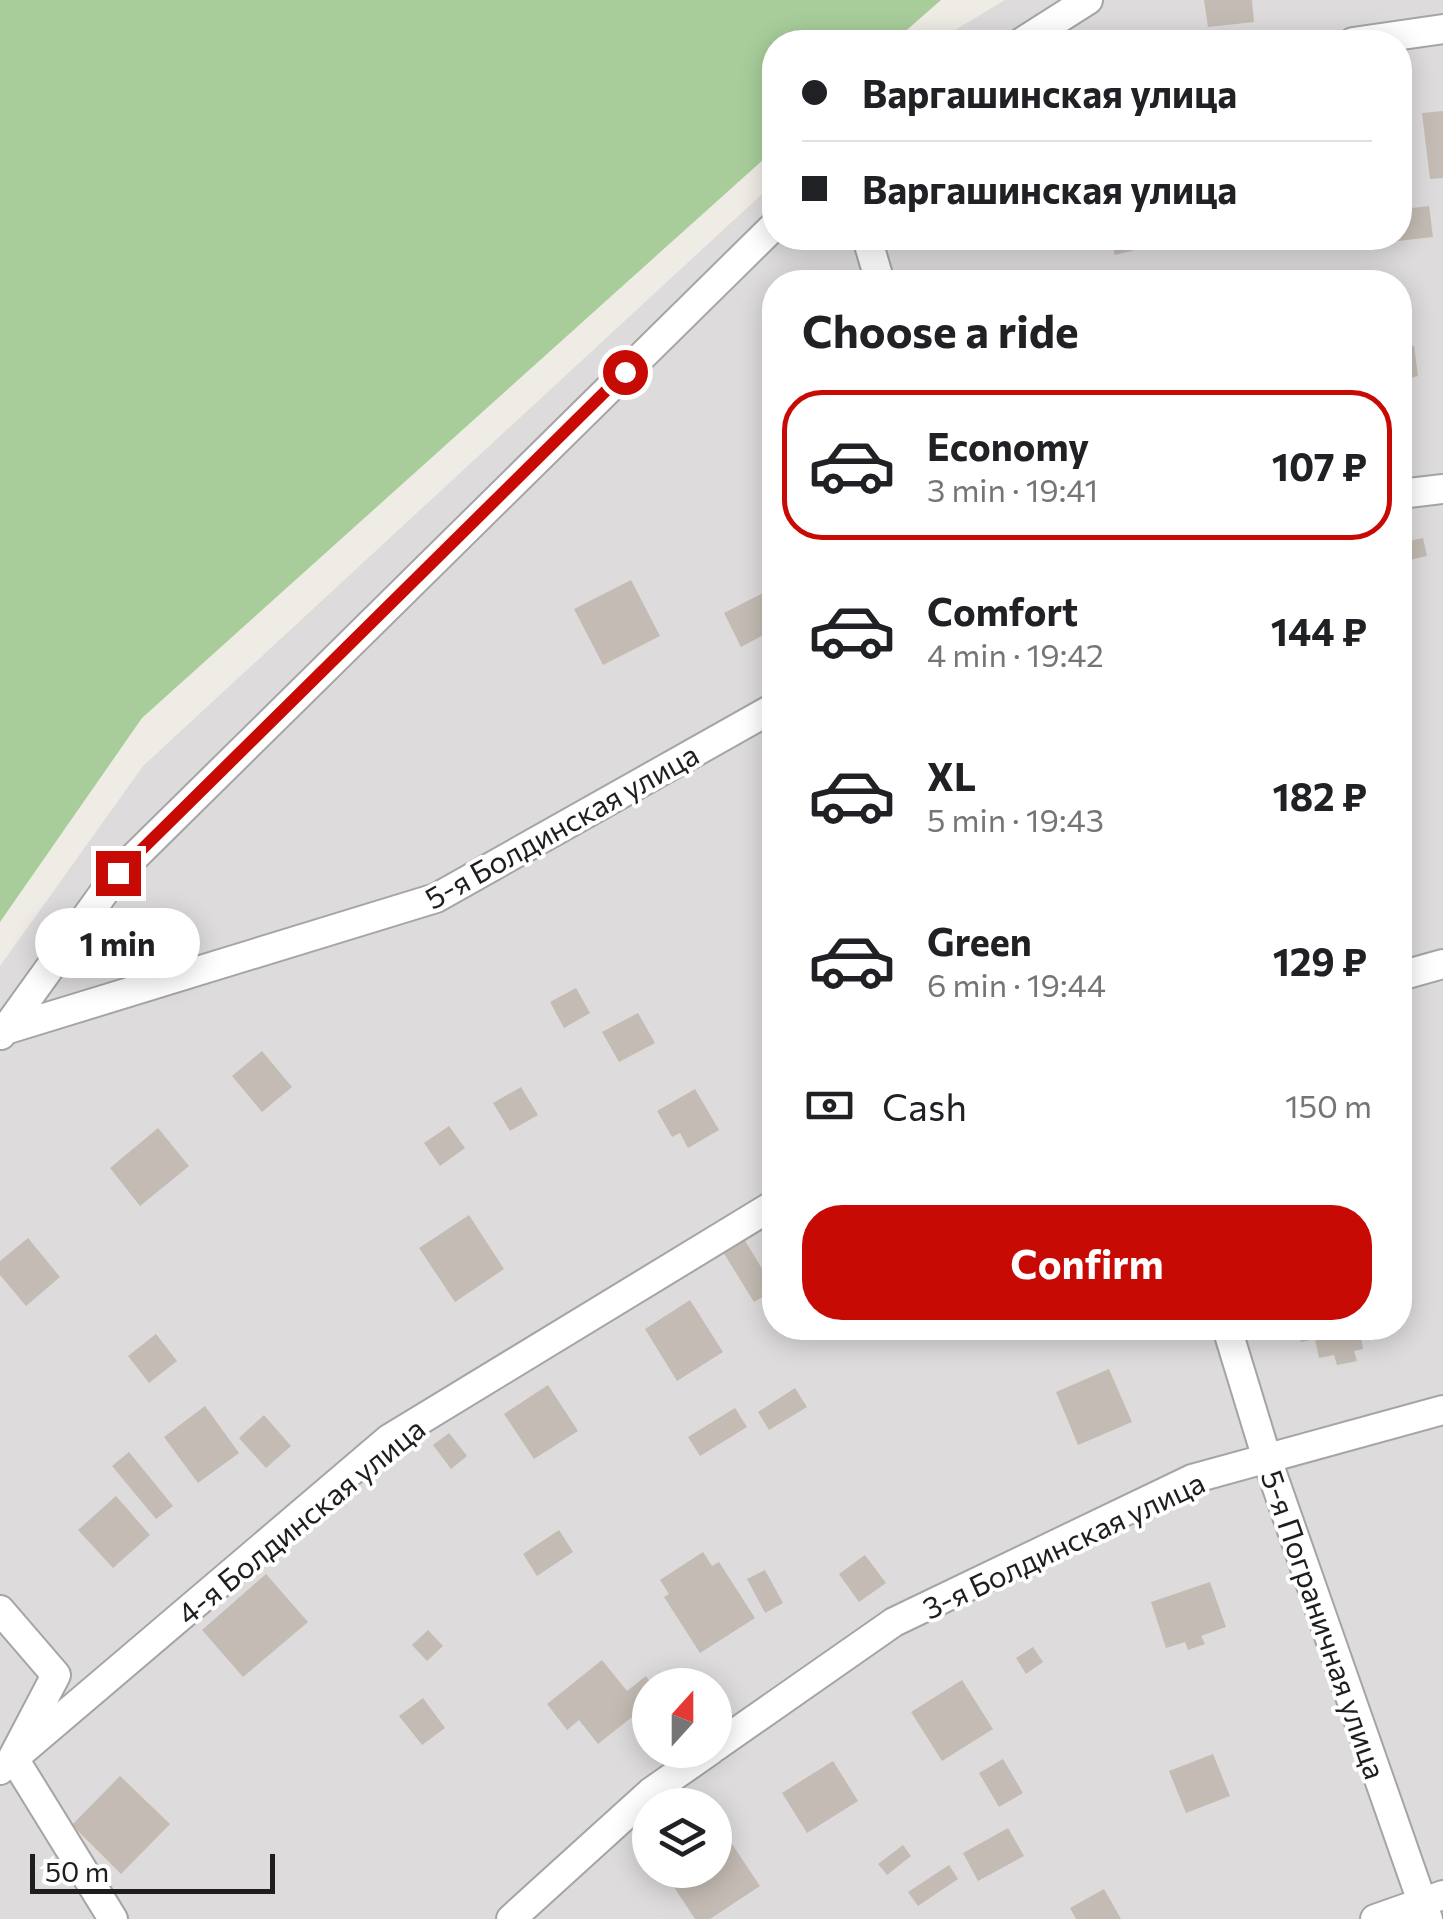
<!DOCTYPE html>
<html lang="en">
<head>
<meta charset="utf-8">
<style>
	:root { --surface:#fff; --page:#f6f6f6; --text:#202124; --muted:#757577; --line:#e0e0e0; --accent:#c80a05 }
	body { margin:0; font-family:Commissioner,sans-serif; background:var(--page); color:var(--text); height:100vh; display:flex; flex-direction:column; font-size:38px; white-space:nowrap }
	* { box-sizing:border-box; margin:0 }
	p { font-size:32px; color:var(--muted) }
	.icon { flex:none; width:55px; height:55px; fill:none; stroke:currentColor; stroke-width:2; stroke-linecap:round; stroke-linejoin:round }
	.map { position:relative; flex:1; overflow:hidden }
	.drawer { position:absolute; left:762px; top:270px; width:650px; height:1070px; display:flex; flex-direction:column; background:var(--surface); border-radius:40px; box-shadow:0 5px 25px #0003 }
	.drawer>* { flex:none }
	.banner { position:absolute; left:762px; top:30px; width:650px; height:220px; border-radius:40px; box-shadow:0 5px 25px #0003; display:grid; align-content:center; height:220px; padding:0 40px; background:var(--surface) }
	.needle { width:65px; rotate:21deg }
	.tools { position:absolute; left:632px; top:1668px; display:grid; gap:20px }
	.tools a { display:grid; place-items:center; width:100px; height:100px; border-radius:50%; background:var(--surface); box-shadow:0 5px 25px #0003; font-size:50px }
	.scale { position:absolute; left:30px; bottom:25px; width:245px; box-sizing:border-box; padding-left:10px; border:5px solid #1e1e1e; border-top:0; font-size:28px; line-height:35px; white-space:nowrap; color:#1e1e1e; -webkit-text-stroke:8px #fff; paint-order:stroke }
	.end { position:absolute; width:45px; height:45px; margin:-22px; border:12px solid #c80a05; background:#fff; box-shadow:0 0 0 5px #fff }
	.from { border-radius:50% }
	.bubble { position:absolute; height:70px; border-radius:35px; background:var(--surface); box-shadow:0 5px 25px #0003; font-size:32px; font-weight:700; line-height:70px; text-align:center }
	.banner b { display:flex; align-items:center; gap:35px; height:95px; font-size:38px }
	.banner b+b { border-top:2px solid var(--line) }
	.banner i { width:25px; height:25px; background:var(--text) }
	ul { padding:0; list-style:none }
	li { display:flex; align-items:center; gap:30px; height:150px; margin:0 20px 15px; padding:0 20px; border:5px solid transparent; border-radius:40px }
	li div { flex:1 }
	li b { display:block; font-size:38px }
	li em { font-style:normal; font-weight:700 }
	li.current { border-color:var(--accent) }
	li>.icon { width:90px; height:90px; stroke-width:1.5 }
	h2 { padding:0 40px; font-size:45px; line-height:120px }
	.pay { display:flex; align-items:center; gap:25px; height:110px; padding:0 40px; font-size:38px }
	.pay p { margin-inline-start:auto }
	.action { display:flex; gap:20px; margin-top:auto; padding:20px 40px }
	.action a { flex:1; height:115px; border-radius:40px; background:var(--accent); color:#fff; font-size:40px; font-weight:700; line-height:115px; text-align:center }
	.map>svg:first-child { display:block }
	.residential { fill:#dddbdb; fill-rule:evenodd }
	.forest { fill:#a8cd9b }
	.building { fill:#c4bcb4 }
	.lines { fill:none; stroke-linecap:round; stroke-linejoin:round }
	.minor-casing { stroke:#a5a5a5; stroke-width:32 }
	.minor { stroke:#fff; stroke-width:28 }
	.route { stroke:#c80a05; stroke-width:12 }
	.labels { text-anchor:middle; dominant-baseline:central; stroke-width:8; stroke-linejoin:round; paint-order:stroke }
	.street-label { font-size:30px; fill:#1e1e1e; stroke:#fff }
</style>
</head>
<body>
<div class="map">
<svg width="1443" height="1919" viewBox="0 0 1443 1919">
	<rect width="100%" height="100%" fill="#efece5"/>
	<path class="residential" d="M1005 0H1443V1919H0V966L143 766 775 182V238H1400V42H935ZM775 282H1400V1328H775ZM650 1685H715V1750H650ZM650 1805H715V1870H650Z"/>
	<path class="forest" d="M0 0H941L893 42H775V149L142 718 0 922Z"/>
	<path class="building" d="M1204 0H1252L1254 22 1208 27Z
		M1443 111V178L1430 179 1422 113Z
		M1411 193 1412 208 1429 206 1433 237 1389 242 1388 238H1400V194Z
		M1110 238H1178L1179 239 1115 255Z
		M1400 346H1414L1418 376 1400 381Z
		M1423 538 1427 556 1400 562V543Z
		M631 580 660 636 603 665 574 609Z
		M763 593 775 616V629L741 647 724 613Z
		M576 988 590 1013 564 1028 550 1002Z
		M638 1013 655 1043 619 1062 602 1032Z
		M262 1051 292 1087 262 1112 232 1076Z
		M521 1087 538 1115 510 1131 493 1103Z
		M695 1089 719 1130 688 1148 680 1133 672 1137 657 1111Z
		M449 1126 465 1148 440 1166 424 1143Z
		M158 1128 189 1166 140 1206 110 1168Z
		M469 1215 504 1269 455 1302 419 1248Z
		M28 1238 60 1277 26 1306 0 1275V1261Z
		M744 1239 775 1290 754 1302 723 1252Z
		M690 1300 723 1352 677 1381 645 1329Z
		M1298 1328H1359L1363 1349 1354 1351 1357 1361 1337 1365 1334 1355 1319 1358 1315 1339 1301 1342Z
		M156 1334 177 1361 149 1383 128 1356Z
		M1109 1369 1132 1422 1078 1445 1056 1392Z
		M548 1385 578 1431 534 1459 504 1414Z
		M795 1388 807 1407 769 1430 758 1412Z
		M205 1406 239 1453 198 1483 164 1437Z
		M735 1408 747 1427 700 1456 688 1437Z
		M264 1415 291 1446 266 1468 239 1438Z
		M449 1433 467 1456 451 1469 433 1445Z
		M129 1452 173 1506 156 1519 112 1466Z
		M116 1496 150 1535 113 1568 78 1530Z
		M559 1530 573 1552 537 1576 523 1554Z
		M703 1552 712 1566 719 1562 755 1618 700 1653 664 1597 669 1594 660 1580Z
		M865 1555 886 1583 859 1602 839 1574Z
		M765 1570 783 1603 765 1613 747 1579Z
		M266 1574 308 1622 243 1677 202 1630Z
		M1210 1582 1226 1627 1201 1636 1205 1644 1188 1650 1185 1642 1166 1648 1151 1602Z
		M428 1630 443 1646 427 1661 412 1645Z
		M1033 1647 1043 1662 1026 1674 1016 1658Z
		M602 1660 627 1691 646 1676 652 1685 650 1718 644 1723 637 1713 598 1744 579 1720 567 1730 547 1704Z
		M962 1680 993 1729 942 1761 911 1712Z
		M423 1698 445 1728 422 1745 399 1716Z
		M1213 1754 1230 1796 1186 1813 1169 1771Z
		M1003 1759 1023 1793 999 1807 979 1773Z
		M833 1761 858 1801 807 1833 782 1793Z
		M120 1776 170 1824 121 1874 72 1825Z
		M1008 1828 1024 1856 978 1881 963 1853Z
		M726 1835 760 1886 710 1919H695L666 1875 673 1870H715V1842Z
		M903 1845 911 1856 887 1875 878 1864Z
		M949 1865 958 1879 918 1906 908 1892Z
		M1104 1889 1121 1919H1076L1070 1908Z"/>
	<g class="lines">
		<g class="minor-casing">
			<path id="minor" d="M1022 42 1088 0
				M1353 42 1443 29
				M867 238 880 282
				M1400 494 1443 489
				M1400 976 1443 964
				M5 1030 118 873 775 225
				M1 1035 5 1030 436 898 775 707
				M1227 1328 1267 1459 1428 1919
				M0 1610 56 1675 13 1757 113 1919
				M715 1747 894 1622 1192 1479 1443 1410
				M0 1770 389 1439 775 1204
				M511 1919 651 1792 711 1750
				M1375 1919 1443 1895"/>
		</g>
		<use href="#minor" class="minor"/>
	</g>
	<g class="lines">
		<path class="route" d="M118 873 625 372"/>
	</g>
	<g class="labels">
		<g class="street-label">
			<text transform="translate(561 825) rotate(-29)">5-я Болдинская улица</text>
			<text transform="translate(300 1520) rotate(-39)">4-я Болдинская улица</text>
			<text transform="translate(1063 1544) rotate(-25)">3-я Болдинская улица</text>
			<text transform="translate(1325 1624) rotate(71)">5-я Пограничная улица</text>
		</g>
	</g>
</svg>
<div class="tools">
<a><svg class="needle" viewBox="-14 -14 28 28"><path d="M0-13l5 13h-10z" fill="#e53935"/><path d="M0 13l5-13h-10z" fill="#757577"/></svg></a>
<a><svg class="icon" aria-label="layers" viewBox="0 0 24 24"><path d="M12 4l9 5-9 5-9-5zM3 14l9 5 9-5"/></svg></a>
</div>
<div class="scale">50 m</div>
<i class="end from" style="left:625px;top:372px"></i>
<i class="end" style="left:118px;top:873px"></i>
<div class="bubble" style="left:35px;top:908px;width:165px">1 min</div>
<div class="banner">
<b><i class="from"></i>Варгашинская улица</b>
<b><i></i>Варгашинская улица</b>
</div>
<section class="drawer">
<h2>Choose a ride</h2>
<ul>
<li class="current"><svg class="icon" aria-label="car" viewBox="0 0 24 24"><path d="M5 17H2v-5l4-1 3-4h7l3 4 3 1v5h-3M9 17h6M6 11h13"/><circle cx="7" cy="17" r="2"/><circle cx="17" cy="17" r="2"/></svg><div><b>Economy</b><p>3 min · 19:41</p></div><em>107 ₽</em></li>
<li><svg class="icon" aria-label="car" viewBox="0 0 24 24"><path d="M5 17H2v-5l4-1 3-4h7l3 4 3 1v5h-3M9 17h6M6 11h13"/><circle cx="7" cy="17" r="2"/><circle cx="17" cy="17" r="2"/></svg><div><b>Comfort</b><p>4 min · 19:42</p></div><em>144 ₽</em></li>
<li><svg class="icon" aria-label="car" viewBox="0 0 24 24"><path d="M5 17H2v-5l4-1 3-4h7l3 4 3 1v5h-3M9 17h6M6 11h13"/><circle cx="7" cy="17" r="2"/><circle cx="17" cy="17" r="2"/></svg><div><b>XL</b><p>5 min · 19:43</p></div><em>182 ₽</em></li>
<li><svg class="icon" aria-label="car" viewBox="0 0 24 24"><path d="M5 17H2v-5l4-1 3-4h7l3 4 3 1v5h-3M9 17h6M6 11h13"/><circle cx="7" cy="17" r="2"/><circle cx="17" cy="17" r="2"/></svg><div><b>Green</b><p>6 min · 19:44</p></div><em>129 ₽</em></li>
</ul>
<div class="pay"><svg class="icon" aria-label="cash" viewBox="0 0 24 24"><path d="M3 7h18v10H3z"/><circle cx="12" cy="12" r="2"/></svg>Cash<p>150 m</p></div>
<div class="action"><a>Confirm</a></div>
</section>
</div>
</body>
</html>
